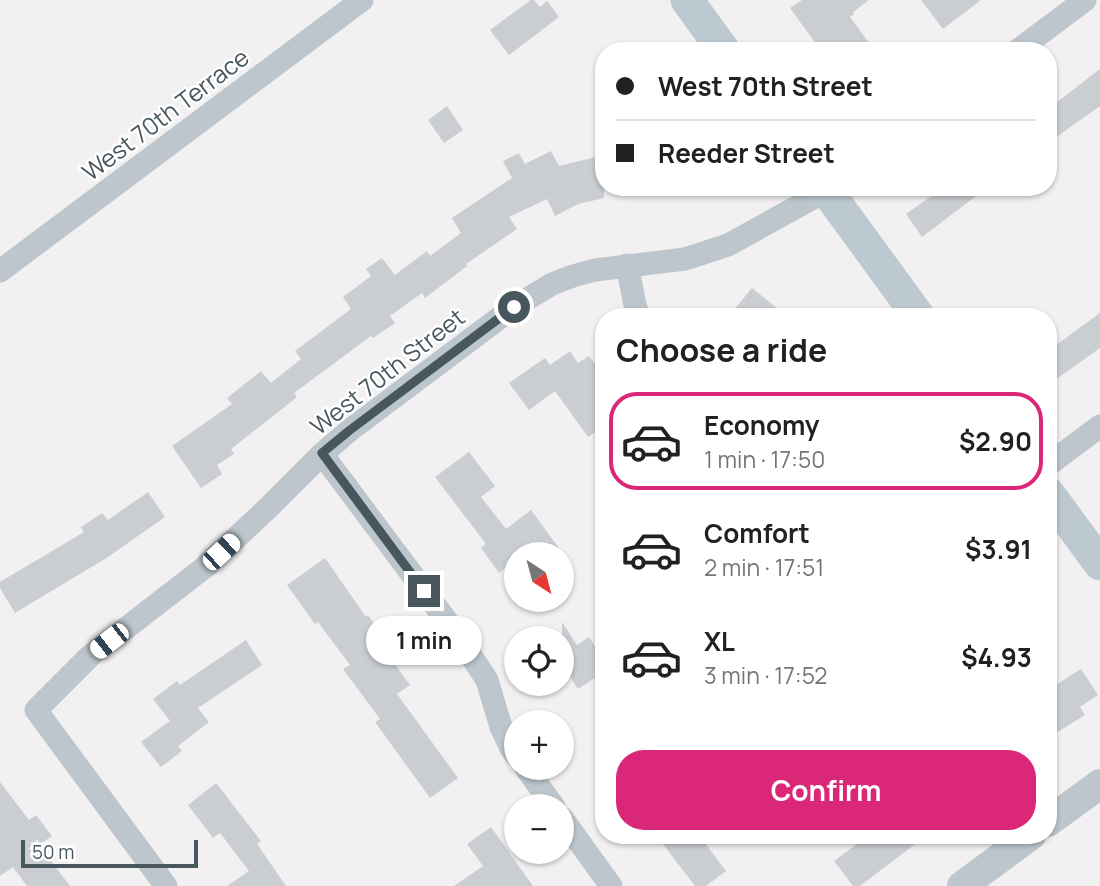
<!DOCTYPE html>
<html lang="en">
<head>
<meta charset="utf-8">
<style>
	:root { --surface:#fff; --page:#f2f2f2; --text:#202124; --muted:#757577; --line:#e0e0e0; --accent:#db2777 }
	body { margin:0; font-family:Manrope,sans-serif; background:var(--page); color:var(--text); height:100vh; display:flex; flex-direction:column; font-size:26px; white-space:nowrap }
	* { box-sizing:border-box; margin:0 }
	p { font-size:23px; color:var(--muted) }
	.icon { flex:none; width:38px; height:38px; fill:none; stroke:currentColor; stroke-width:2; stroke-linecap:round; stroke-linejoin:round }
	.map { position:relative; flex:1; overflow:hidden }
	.side { position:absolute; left:595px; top:308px; width:462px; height:536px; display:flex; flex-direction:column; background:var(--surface); border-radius:28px; box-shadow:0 2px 5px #0004 }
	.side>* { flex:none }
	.banner { position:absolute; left:595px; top:42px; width:462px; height:154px; border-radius:28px; box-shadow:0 2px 5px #0004; display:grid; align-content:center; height:154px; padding:0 21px; background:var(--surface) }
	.needle { width:46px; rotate:144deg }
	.controls { position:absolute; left:504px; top:542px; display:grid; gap:14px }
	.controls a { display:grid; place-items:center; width:70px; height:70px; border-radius:50%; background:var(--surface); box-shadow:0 2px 5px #0004; font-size:35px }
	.scale { position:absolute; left:21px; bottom:18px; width:177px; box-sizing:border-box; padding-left:7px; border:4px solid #48565d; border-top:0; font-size:19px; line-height:24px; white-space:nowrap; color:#48565d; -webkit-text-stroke:5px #fff; paint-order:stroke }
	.end { position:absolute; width:32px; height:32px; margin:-16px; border:9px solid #48565d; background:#fff; box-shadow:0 0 0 4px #fff }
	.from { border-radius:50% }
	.bubble { position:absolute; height:49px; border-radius:24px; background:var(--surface); box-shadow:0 2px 5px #0004; font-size:23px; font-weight:700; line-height:49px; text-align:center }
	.car { position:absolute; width:21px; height:42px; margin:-21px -10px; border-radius:9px; box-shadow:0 0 5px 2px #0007; background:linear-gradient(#fff 24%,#345 0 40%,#fff 0 76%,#345 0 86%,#fff 0) }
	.banner b { display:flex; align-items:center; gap:24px; height:66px; font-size:26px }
	.banner b+b { border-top:2px solid var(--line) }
	.banner i { width:18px; height:18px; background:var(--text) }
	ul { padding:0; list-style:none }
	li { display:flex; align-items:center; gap:21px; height:98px; margin:0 14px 10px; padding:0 7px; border:4px solid transparent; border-radius:28px }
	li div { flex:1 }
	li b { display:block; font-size:26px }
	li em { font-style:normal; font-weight:700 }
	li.active { border-color:var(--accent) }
	li>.icon { width:63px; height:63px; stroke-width:1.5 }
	h2 { padding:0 21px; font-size:32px; line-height:84px }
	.primary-button { display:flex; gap:14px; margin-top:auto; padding:14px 21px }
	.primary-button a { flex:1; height:80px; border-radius:28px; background:var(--accent); color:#fff; font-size:28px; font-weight:700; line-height:80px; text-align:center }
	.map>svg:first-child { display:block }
	.building { fill:#caced2 }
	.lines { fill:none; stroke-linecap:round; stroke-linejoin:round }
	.minor { stroke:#bcc6cc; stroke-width:23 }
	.tertiary { stroke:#bcc6cc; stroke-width:30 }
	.secondary { stroke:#bcc9d1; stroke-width:33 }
	.route { stroke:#48565d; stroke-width:9 }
	.labels { text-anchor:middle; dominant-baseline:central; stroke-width:5; stroke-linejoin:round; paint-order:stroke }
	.street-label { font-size:24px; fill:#48565d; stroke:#fff }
</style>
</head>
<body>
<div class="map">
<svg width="1100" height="886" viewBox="0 0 1100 886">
	<rect width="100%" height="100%" fill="#f2f0f0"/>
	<path class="building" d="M531 0H534L540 7 547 1 559 17 509 55 490 30Z
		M802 0H869L853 12 854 14 850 17 875 51H821L790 8Z
		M921 0H981L943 29Z
		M1100 69V106L1048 143V109Z
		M447 106 463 130 444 143 428 120Z
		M551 151 559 166 604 155V198L578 204 555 216 547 199 509 217 517 229 466 264 467 266 425 298 422 293 390 316 395 323 373 338 371 336 294 393 297 397 231 449 234 454 217 465 222 474 201 488 172 446 232 404 227 398 261 371 271 383 301 359 295 351 351 309 343 297 371 276 366 269 382 258 395 275 427 251 430 256 461 233 452 218 512 178 503 161 519 153 525 164Z
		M944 187H988L922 237 906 214Z
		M752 288 788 317H728Z
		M1100 313V348L1048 385V351Z
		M570 351 578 363 589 356 604 376V426L588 437 555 391 529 410 509 383 545 358 550 365Z
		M469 452 495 486 481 497 506 529 531 510 564 555H516V560L499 573 481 548 486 544 435 477Z
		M148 492 165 517 105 559 15 613 0 588V582L84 532 81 527 102 513 108 520Z
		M325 558 366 617 368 615 391 646 385 651 410 685 397 694 458 778 430 798 375 722 380 719 343 669 350 665 318 622 315 624 287 585Z
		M562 622 577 645 589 637 604 660V672L578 689 562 664Z
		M246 640 262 665 198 708 209 722 178 746 182 751 161 767 141 742 170 721 153 699 177 681 180 685Z
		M1081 669 1098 695 1080 707 1085 715 1056 733 1048 721V690Z
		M0 782 29 820 36 815 52 836 39 845 70 886H27L13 867 0 876Z
		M216 783 261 841 257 844 286 886H227L249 871 220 833 213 838 188 805Z
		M491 827 533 886H454L483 866 467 844Z
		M656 835H699L726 871 706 886H695Z
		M869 835H927L860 886H853L834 861Z"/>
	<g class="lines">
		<path class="minor" d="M1017 51 1085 0
			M627 265 635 305 639 317
			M0 271 362 0
			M322 454 458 636 487 680 501 727 511 748 516 755
			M1048 465 1100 426
			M526 768 554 807
			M562 818 611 886
			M166 886 36 710 90 656 205 567 269 507 322 454 350 430 514 307 552 284 573 276 595 270 685 259 728 245 833 187"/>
		<path class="tertiary" d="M1048 822 1100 784
			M962 886 1031 835"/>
		<path class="secondary" d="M687 0 724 51
			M824 187 919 317
			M1048 493 1100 564"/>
	</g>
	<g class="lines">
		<path class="route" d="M424 591 322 453 350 430 514 307"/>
	</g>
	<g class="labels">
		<g class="street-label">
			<text transform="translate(165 114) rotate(-37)">West 70th Terrace</text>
			<text transform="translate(387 371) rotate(-38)">West 70th Street</text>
		</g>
	</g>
</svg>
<div class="controls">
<a><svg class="needle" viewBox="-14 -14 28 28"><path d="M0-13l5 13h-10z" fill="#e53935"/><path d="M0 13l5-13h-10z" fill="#757577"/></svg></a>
<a><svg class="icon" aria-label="locate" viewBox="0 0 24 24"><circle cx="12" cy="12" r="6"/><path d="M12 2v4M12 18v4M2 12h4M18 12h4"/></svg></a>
<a>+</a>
<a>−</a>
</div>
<div class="scale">50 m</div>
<i class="end from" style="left:514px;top:307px"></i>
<i class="end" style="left:424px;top:591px"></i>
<div class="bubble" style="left:366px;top:616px;width:116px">1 min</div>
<i class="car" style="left:221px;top:552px;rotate:47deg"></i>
<i class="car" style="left:109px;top:641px;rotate:232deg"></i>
<div class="banner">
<b><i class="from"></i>West 70th Street</b>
<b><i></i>Reeder Street</b>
</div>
<section class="side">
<h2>Choose a ride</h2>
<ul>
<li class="active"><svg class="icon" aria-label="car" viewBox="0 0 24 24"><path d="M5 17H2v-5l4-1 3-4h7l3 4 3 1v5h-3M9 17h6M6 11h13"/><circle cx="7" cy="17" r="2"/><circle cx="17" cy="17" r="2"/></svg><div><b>Economy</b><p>1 min · 17:50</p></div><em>$2.90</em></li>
<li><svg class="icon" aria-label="car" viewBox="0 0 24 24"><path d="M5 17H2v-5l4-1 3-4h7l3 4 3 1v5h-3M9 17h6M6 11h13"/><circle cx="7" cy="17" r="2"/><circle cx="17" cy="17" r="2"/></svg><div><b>Comfort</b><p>2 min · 17:51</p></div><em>$3.91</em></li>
<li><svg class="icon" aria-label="car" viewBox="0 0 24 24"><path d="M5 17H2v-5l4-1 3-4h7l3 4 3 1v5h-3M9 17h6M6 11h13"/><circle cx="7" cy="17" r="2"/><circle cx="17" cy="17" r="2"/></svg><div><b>XL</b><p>3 min · 17:52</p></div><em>$4.93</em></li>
</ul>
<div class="primary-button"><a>Confirm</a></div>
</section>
</div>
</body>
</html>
